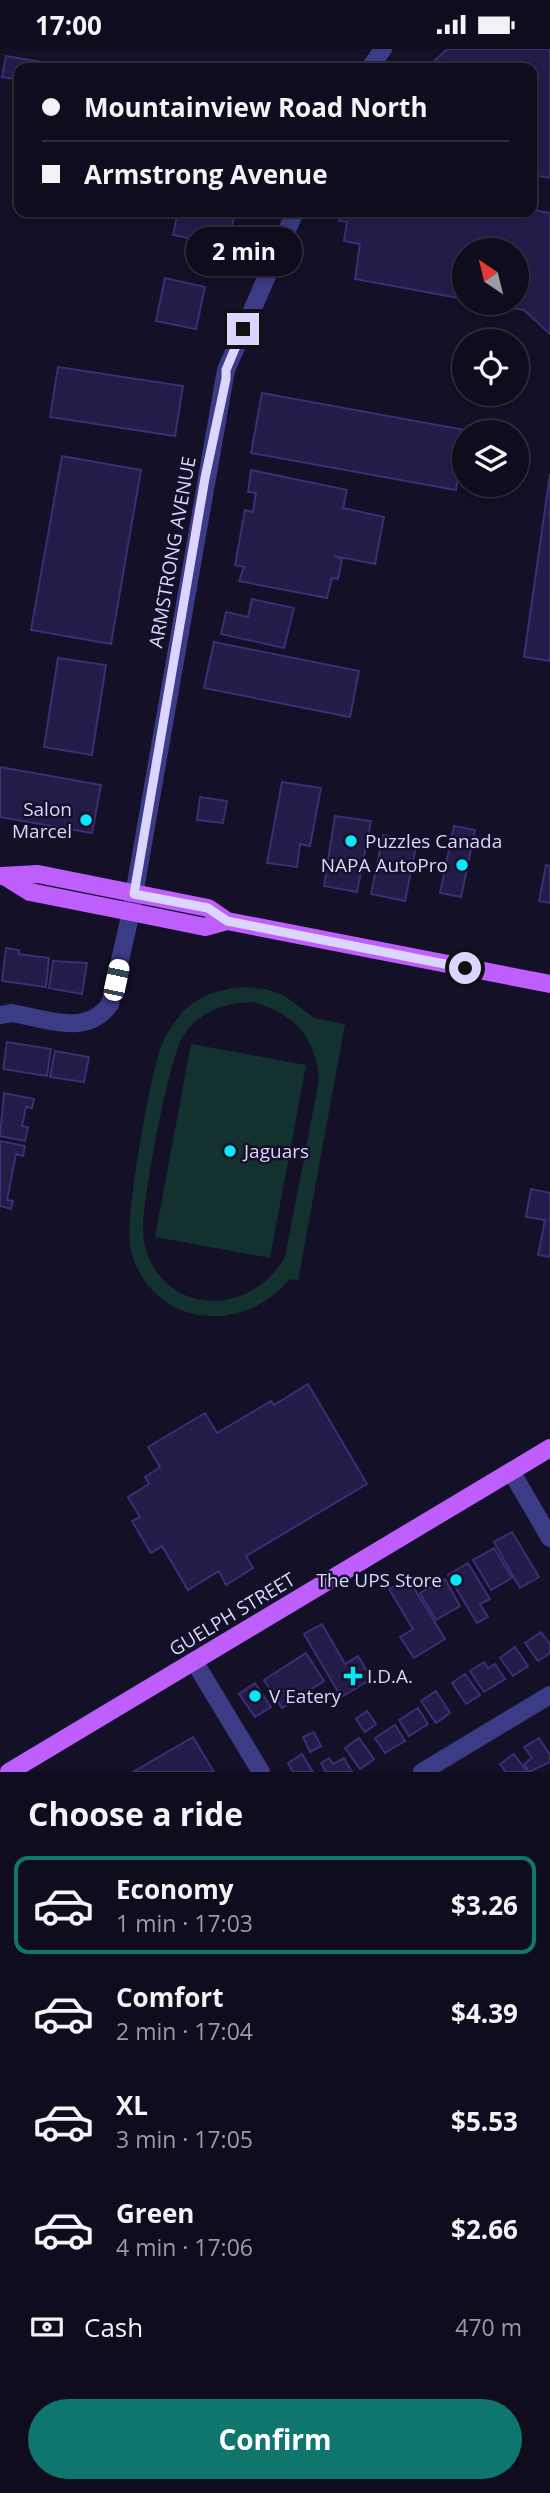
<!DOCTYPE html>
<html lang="en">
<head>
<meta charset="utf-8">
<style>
	:root { --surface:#0e0c1d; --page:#171526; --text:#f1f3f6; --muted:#9b9ba4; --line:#2e2c3b; --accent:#0f766e }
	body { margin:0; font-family:"Open Sans",sans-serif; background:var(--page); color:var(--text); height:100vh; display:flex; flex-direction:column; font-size:26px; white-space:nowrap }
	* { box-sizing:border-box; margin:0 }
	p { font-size:23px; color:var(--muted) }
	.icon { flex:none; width:38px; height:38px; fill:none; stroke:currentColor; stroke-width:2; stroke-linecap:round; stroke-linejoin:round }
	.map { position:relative; height:1723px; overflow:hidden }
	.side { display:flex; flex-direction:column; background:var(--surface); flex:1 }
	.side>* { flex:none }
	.top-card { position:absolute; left:14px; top:14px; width:523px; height:154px; border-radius:14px; box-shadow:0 4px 10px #0003,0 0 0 2px var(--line); display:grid; align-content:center; height:154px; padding:0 28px; background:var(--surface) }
	.needle { width:46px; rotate:325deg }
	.controls { position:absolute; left:452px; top:189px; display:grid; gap:14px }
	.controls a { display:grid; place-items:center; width:77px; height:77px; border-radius:50%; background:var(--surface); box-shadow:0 4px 10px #0003,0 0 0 2px var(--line); font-size:35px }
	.end { position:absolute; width:32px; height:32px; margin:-16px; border:9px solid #dad6ff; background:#111; box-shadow:0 0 0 4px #111 }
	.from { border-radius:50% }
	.bubble { position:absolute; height:49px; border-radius:24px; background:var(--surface); box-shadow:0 4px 10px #0003,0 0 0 2px var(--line); font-size:23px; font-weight:700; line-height:49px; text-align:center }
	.car { position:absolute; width:21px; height:42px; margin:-21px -10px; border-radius:9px; box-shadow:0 0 5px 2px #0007; background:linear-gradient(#fff 24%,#345 0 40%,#fff 0 76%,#345 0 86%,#fff 0) }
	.top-card b { display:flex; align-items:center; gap:24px; height:66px; font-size:26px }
	.top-card b+b { border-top:2px solid var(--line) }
	.top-card i { width:18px; height:18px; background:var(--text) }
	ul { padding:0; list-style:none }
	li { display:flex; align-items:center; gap:21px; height:98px; margin:0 14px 10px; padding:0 14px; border:4px solid transparent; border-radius:14px }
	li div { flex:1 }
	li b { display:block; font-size:26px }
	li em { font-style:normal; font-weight:700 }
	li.current { border-color:var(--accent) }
	li>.icon { width:63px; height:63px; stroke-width:1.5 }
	h2 { padding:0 28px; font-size:32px; line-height:84px }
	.pay { display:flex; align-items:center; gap:18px; height:77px; padding:0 28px; font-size:26px }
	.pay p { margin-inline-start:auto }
	.primary-button { display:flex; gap:14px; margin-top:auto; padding:14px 28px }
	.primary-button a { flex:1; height:80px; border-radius:42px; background:var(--accent); color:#fff; font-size:28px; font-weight:700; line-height:80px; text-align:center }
	.status { display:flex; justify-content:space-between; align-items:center; height:49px; padding:0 35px; background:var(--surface); direction:ltr }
	.status svg { height:19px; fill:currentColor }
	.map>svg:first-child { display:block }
	.grass { fill:#13312f; fill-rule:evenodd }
	.building { fill:#241c48; stroke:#3a2e74; stroke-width:2 }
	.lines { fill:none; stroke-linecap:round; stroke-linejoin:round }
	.minor { stroke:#3c3b85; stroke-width:18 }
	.major { stroke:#be5ffd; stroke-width:18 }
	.route { stroke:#dad6ff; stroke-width:9 }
	.poi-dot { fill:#05e9fc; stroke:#131027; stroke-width:2.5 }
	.labels { text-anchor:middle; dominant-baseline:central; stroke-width:5; stroke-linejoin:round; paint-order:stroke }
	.street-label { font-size:19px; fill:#dad6ff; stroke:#131027 }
	.poi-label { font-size:19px; fill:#dad6ff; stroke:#131027; text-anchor:start }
</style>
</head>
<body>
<div class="status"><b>17:00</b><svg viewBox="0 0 49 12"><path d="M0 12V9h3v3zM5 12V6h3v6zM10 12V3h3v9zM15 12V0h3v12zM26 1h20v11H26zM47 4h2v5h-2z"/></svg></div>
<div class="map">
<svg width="550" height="1723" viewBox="0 0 550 1723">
	<rect width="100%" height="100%" fill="#131027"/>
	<path class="grass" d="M247 938 266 940 285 947 314 969 345 975 298 1232 290 1230C241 1288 152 1278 131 1202 123 1174 150 1029 161 997 165 987 171 978 177 970 194 947 220 939 247 938ZM252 953C293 964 316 987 319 1031L285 1208C254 1264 171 1270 147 1204 144 1196 143 1187 143 1178 144 1147 168 1009 184 986 200 962 224 954 252 953Z
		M191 995 306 1016 270 1209 155 1188Z"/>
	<path class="building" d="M447 0H550V129L532 126V19H427Z
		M6 7 77 19H19V31L2 28Z
		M532 161 550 164V285L524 261 485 254H516V201H464V250L355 230 360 195 344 192 347 173 339 172 341 163Z
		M178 163H235L228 197 173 186Z
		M165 229 205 238 196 280 156 272Z
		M58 318 183 337 175 387 50 368Z
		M262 344 465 381 456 441 251 404Z
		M62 407 141 421 111 595 31 581Z
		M251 421 347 441 343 459 384 468 375 515 334 507 342 510 338 530 332 529 327 549 239 532 244 518 235 516 245 461 253 463 256 444 248 443Z
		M550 425V612L524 608Z
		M252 550 294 559 284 599 221 585 226 563 248 568Z
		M214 593 359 622 350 668 204 639Z
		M58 609 106 616 92 706 44 698Z
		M0 718 101 736 92 784 0 768Z
		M282 733 321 739 310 797 300 795 297 818 267 814Z
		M200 748 227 752 223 774 197 771Z
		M335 767 371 772 357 843 324 837Z
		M454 777 475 781 461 848 440 844Z
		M383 786 417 793 405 852 371 845Z
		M546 816 550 817V854L539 852Z
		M6 899 19 901V905L49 909 46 938 2 932Z
		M53 912 87 914 82 945 49 939Z
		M7 993 51 1000 47 1027 3 1020Z
		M55 1002 89 1008 84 1033 50 1028Z
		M4 1044 34 1050 32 1059 26 1058 22 1077 28 1078 25 1092 0 1087Z
		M0 1092 25 1097 23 1107 16 1105 7 1151 13 1152 11 1160 0 1157Z
		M531 1140 550 1144V1208L538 1206 545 1171 526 1168Z
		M308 1335 367 1435 246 1507 253 1519 226 1536 219 1522 188 1541 162 1497 151 1504 132 1472 140 1468 128 1448 149 1435 145 1428 160 1418 148 1398 205 1364 217 1384 271 1352 274 1356Z
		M512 1483 539 1528 520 1539 494 1493Z
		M494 1499 512 1529 491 1541 473 1511Z
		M468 1514 490 1550 480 1555 488 1568 477 1574 448 1526Z
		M408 1529 445 1590 414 1609 400 1588 413 1580 389 1540Z
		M445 1530 460 1557 436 1571 420 1544Z
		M322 1575 345 1615 358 1607 372 1630 341 1648 304 1585Z
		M541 1583 550 1595V1604L538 1612 525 1594Z
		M515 1598 528 1617 513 1627 500 1609Z
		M306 1604 324 1632 282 1659 264 1631Z
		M484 1613 488 1619 495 1615 505 1630 484 1643 470 1622Z
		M465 1625 480 1646 466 1655 452 1634Z
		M255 1634 271 1658 255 1668 239 1645Z
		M436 1642 450 1664 436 1674 421 1652Z
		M418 1659 428 1675 409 1687 399 1671Z
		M367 1662 376 1675 365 1683 356 1670Z
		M395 1676 405 1692 385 1704 375 1689Z
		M314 1683 321 1697 310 1703 303 1688Z
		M193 1688 214 1723H133Z
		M359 1689 374 1710 360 1720 345 1699Z
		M539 1689 550 1706V1713L529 1723 524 1715 532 1709 524 1698Z
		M302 1705 313 1723H293L288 1714Z
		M514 1705 527 1723H506L500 1715Z
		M329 1709 333 1715 344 1709 352 1723H326L321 1714Z"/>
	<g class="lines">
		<path class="minor" d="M370 19 383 0
			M0 966 12 964C46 970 87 988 110 955L131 863 226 321 295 163
			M511 1422 550 1489
			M194 1612 261 1723
			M422 1723 550 1646"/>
		<path class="major" d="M0 827 38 825 208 859 227 872 550 935
			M6 828 30 843 131 863 205 878 227 872
			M9 1723 550 1399"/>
	</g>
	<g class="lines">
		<path class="route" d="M243 280 226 321V330L205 429 134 845 208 859 227 872 465 919"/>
	</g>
	<g class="poi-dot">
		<circle cx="86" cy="771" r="7"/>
		<circle cx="351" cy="792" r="7"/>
		<circle cx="462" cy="816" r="7"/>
		<circle cx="230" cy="1102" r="7"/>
		<circle cx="456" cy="1531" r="7"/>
		<path d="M349.5 1616.5h7v7h7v7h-7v7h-7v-7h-7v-7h7z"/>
		<circle cx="255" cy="1647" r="7"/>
	</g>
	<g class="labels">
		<g class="street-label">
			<text transform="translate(172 503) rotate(-80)">ARMSTRONG AVENUE</text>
			<text transform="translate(232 1565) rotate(-31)">GUELPH STREET</text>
		</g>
		<g class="poi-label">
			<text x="72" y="760" text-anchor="end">Salon<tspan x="72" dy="22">Marcel</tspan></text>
			<text x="365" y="792">Puzzles Canada</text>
			<text x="448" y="816" text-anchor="end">NAPA AutoPro</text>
			<text x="244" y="1102">Jaguars</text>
			<text x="442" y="1531" text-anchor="end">The UPS Store</text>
			<text x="367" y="1627">I.D.A.</text>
			<text x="269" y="1647">V Eatery</text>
		</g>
	</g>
</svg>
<div class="controls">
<a><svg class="needle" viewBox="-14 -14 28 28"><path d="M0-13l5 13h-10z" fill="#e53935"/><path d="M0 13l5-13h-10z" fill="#9b9ba4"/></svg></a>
<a><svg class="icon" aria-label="locate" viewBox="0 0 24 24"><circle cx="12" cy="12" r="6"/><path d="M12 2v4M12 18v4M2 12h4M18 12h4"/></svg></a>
<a><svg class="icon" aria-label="layers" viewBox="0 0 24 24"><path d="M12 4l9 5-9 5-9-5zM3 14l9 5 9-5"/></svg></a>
</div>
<i class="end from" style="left:465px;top:919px"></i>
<i class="end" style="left:243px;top:280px"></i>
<div class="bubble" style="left:186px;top:178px;width:116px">2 min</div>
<i class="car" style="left:116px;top:931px;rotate:12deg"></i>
<div class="top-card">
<b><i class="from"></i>Mountainview Road North</b>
<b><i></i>Armstrong Avenue</b>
</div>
</div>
<section class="side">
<h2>Choose a ride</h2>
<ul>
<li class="current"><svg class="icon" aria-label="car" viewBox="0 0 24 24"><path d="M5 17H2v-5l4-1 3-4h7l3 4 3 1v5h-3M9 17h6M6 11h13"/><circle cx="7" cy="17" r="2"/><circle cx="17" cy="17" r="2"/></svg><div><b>Economy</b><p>1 min · 17:03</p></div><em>$3.26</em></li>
<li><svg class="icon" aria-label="car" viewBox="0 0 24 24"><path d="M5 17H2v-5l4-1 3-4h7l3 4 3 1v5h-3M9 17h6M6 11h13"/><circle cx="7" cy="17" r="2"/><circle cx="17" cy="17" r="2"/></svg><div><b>Comfort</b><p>2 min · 17:04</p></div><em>$4.39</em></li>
<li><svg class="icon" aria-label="car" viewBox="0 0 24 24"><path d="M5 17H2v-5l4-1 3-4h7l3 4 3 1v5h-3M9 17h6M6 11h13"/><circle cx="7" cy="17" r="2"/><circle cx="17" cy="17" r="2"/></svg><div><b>XL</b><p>3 min · 17:05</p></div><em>$5.53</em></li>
<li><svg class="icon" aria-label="car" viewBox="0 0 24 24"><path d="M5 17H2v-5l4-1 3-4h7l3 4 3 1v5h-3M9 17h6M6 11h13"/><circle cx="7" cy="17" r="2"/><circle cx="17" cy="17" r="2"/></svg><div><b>Green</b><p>4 min · 17:06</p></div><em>$2.66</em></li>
</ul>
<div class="pay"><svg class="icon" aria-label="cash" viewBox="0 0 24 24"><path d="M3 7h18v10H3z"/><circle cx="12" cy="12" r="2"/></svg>Cash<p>470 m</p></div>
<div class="primary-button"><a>Confirm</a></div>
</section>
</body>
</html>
